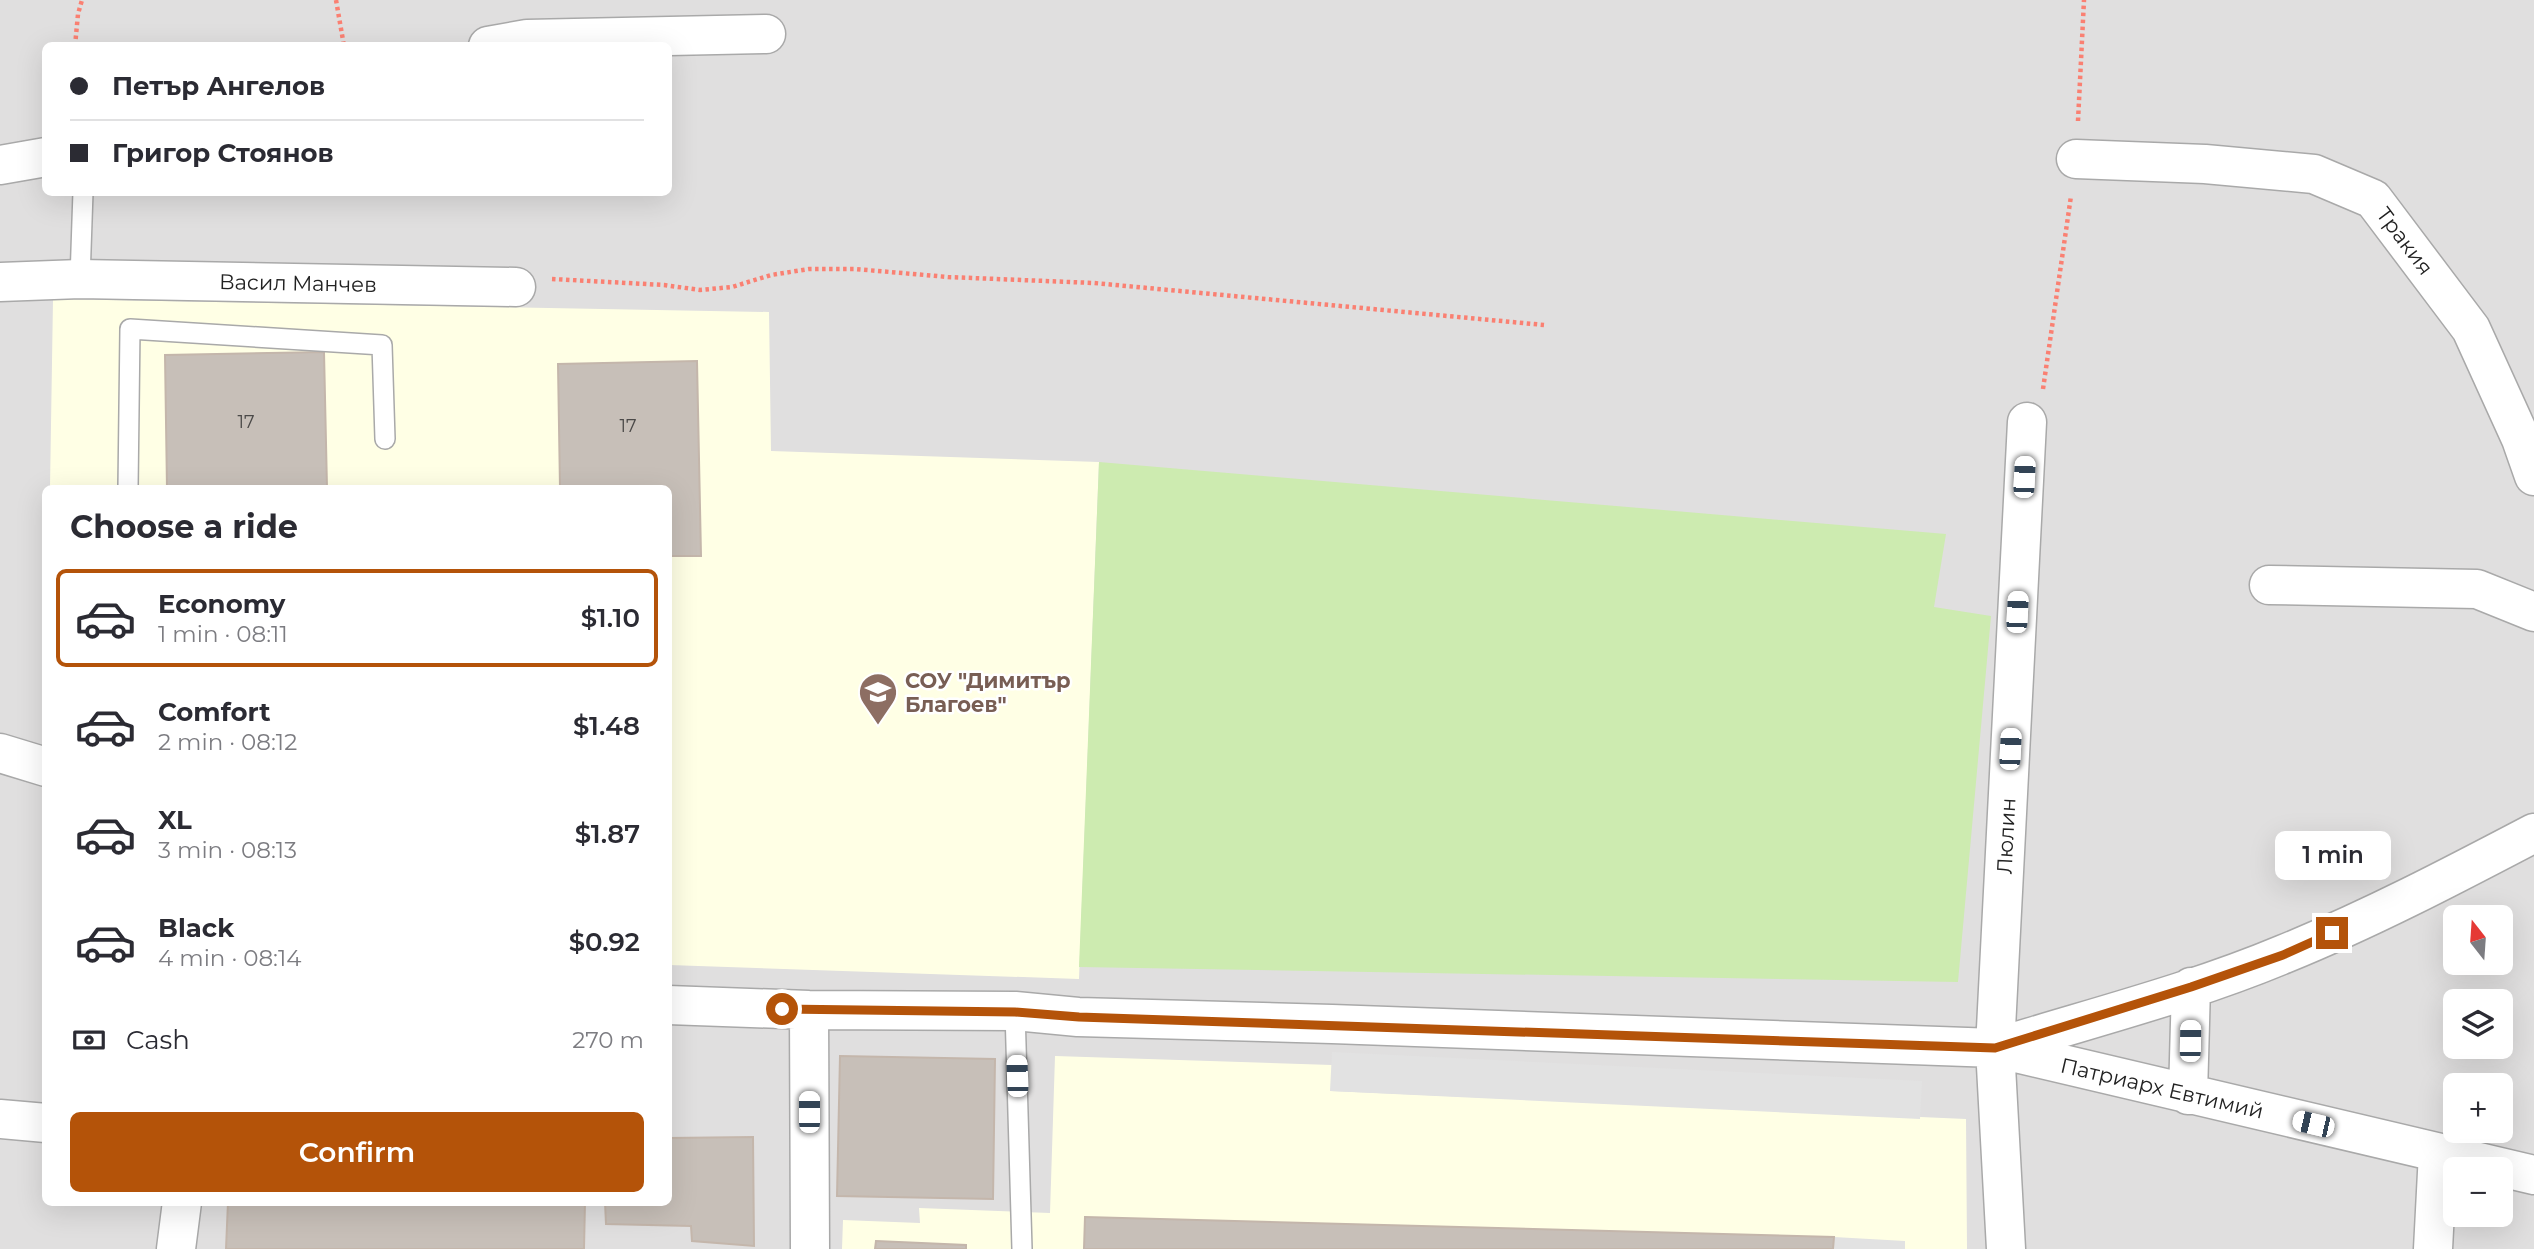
<!DOCTYPE html>
<html lang="en">
<head>
<meta charset="utf-8">
<style>
	:root { --surface:#fff; --page:#f7f7f7; --text:#2b2b33; --muted:#7c7c81; --line:#e1e1e2; --accent:#b45309 }
	body { margin:0; font-family:Montserrat,sans-serif; background:var(--page); color:var(--text); height:100vh; display:flex; flex-direction:column; font-size:26px; white-space:nowrap }
	* { box-sizing:border-box; margin:0 }
	p { font-size:23px; color:var(--muted) }
	.icon { flex:none; width:38px; height:38px; fill:none; stroke:currentColor; stroke-width:2; stroke-linecap:round; stroke-linejoin:round }
	.map { position:relative; flex:1; overflow:hidden }
	.details { position:absolute; left:42px; top:485px; width:630px; height:721px; display:flex; flex-direction:column; background:var(--surface); border-radius:10px; box-shadow:0 7px 28px #0002 }
	.details>* { flex:none }
	.top-card { position:absolute; left:42px; top:42px; width:630px; height:154px; border-radius:10px; box-shadow:0 7px 28px #0002; display:grid; align-content:center; height:154px; padding:0 28px; background:var(--surface) }
	.needle { width:46px; rotate:343deg }
	.buttons { position:absolute; left:2443px; top:905px; display:grid; gap:14px }
	.buttons a { display:grid; place-items:center; width:70px; height:70px; border-radius:10px; background:var(--surface); box-shadow:0 7px 28px #0002; font-size:35px }
	.end { position:absolute; width:32px; height:32px; margin:-16px; border:9px solid #b45309; background:#fff; box-shadow:0 0 0 4px #fff }
	.from { border-radius:50% }
	.bubble { position:absolute; height:49px; border-radius:10px; background:var(--surface); box-shadow:0 7px 28px #0002; font-size:23px; font-weight:600; line-height:49px; text-align:center }
	.car { position:absolute; width:21px; height:42px; margin:-21px -10px; border-radius:9px; box-shadow:0 0 5px 2px #0007; background:linear-gradient(#fff 24%,#345 0 40%,#fff 0 76%,#345 0 86%,#fff 0) }
	.top-card b { display:flex; align-items:center; gap:24px; height:66px; font-size:26px }
	.top-card b+b { border-top:2px solid var(--line) }
	.top-card i { width:18px; height:18px; background:var(--text) }
	ul { padding:0; list-style:none }
	li { display:flex; align-items:center; gap:21px; height:98px; margin:0 14px 10px; padding:0 14px; border:4px solid transparent; border-radius:10px }
	li div { flex:1 }
	li b { display:block; font-size:26px }
	li em { font-style:normal; font-weight:600 }
	li.active { border-color:var(--accent) }
	li>.icon { width:63px; height:63px; stroke-width:1.5 }
	h2 { padding:0 28px; font-size:32px; line-height:84px }
	.pay { display:flex; align-items:center; gap:18px; height:77px; padding:0 28px; font-size:26px }
	.pay p { margin-inline-start:auto }
	.primary-button { display:flex; gap:14px; margin-top:auto; padding:14px 28px }
	.primary-button a { flex:1; height:80px; border-radius:10px; background:var(--accent); color:#fff; font-size:28px; font-weight:600; line-height:80px; text-align:center }
	.map>svg:first-child { display:block }
	.residential { fill:#e0dfdf; fill-rule:evenodd }
	.education { fill:#ffffe5 }
	.grass { fill:#cdebb0 }
	.parking { fill:#e2e2e2 }
	.building { fill:#c7bfb8; stroke:#c4b6ab; stroke-width:2 }
	.lines { fill:none; stroke-linecap:round; stroke-linejoin:round }
	.service-casing { stroke:#a9a9a9; stroke-width:22 }
	.minor-casing { stroke:#a9a9a9; stroke-width:41 }
	.path { stroke:#fa8072; stroke-width:4.5; stroke-dasharray:3.5 3.5; stroke-linecap:butt }
	.service { stroke:#fff; stroke-width:19 }
	.minor { stroke:#fff; stroke-width:38 }
	.route { stroke:#b45309; stroke-width:9 }
	.labels { text-anchor:middle; dominant-baseline:central; stroke-width:5; stroke-linejoin:round; paint-order:stroke }
	.number-label { font-size:18px; fill:#4b4948 }
	.street-label { font-size:21px; fill:#222; stroke:#fff }
	.education-label { font-size:21px; font-weight:bold; fill:#785e54; stroke:#fff; text-anchor:start }
</style>
</head>
<body>
<div class="map">
<svg width="2534" height="1249" viewBox="0 0 2534 1249">
	<rect width="100%" height="100%" fill="#f2efe9"/>
	<path class="residential" d="M0 0H2534V1249H0ZM46 46H668V192H46ZM46 488H668V1202H46ZM2455 917H2501V962H2455ZM2455 1001H2501V1046H2455ZM2455 1085H2501V1130H2455ZM2455 1169H2501V1214H2455Z"/>
	<path class="education" d="M53 299 769 312 771 451 1099 462 1079 979 669 965 668 488H50Z
		M1055 1056 1332 1065 1331 1091 1966 1119 1967 1249H842L843 1220 920 1223 919 1208 1050 1213Z"/>
	<path class="grass" d="M1099 462 1946 534 1934 607 1991 616 1958 982 1079 967Z"/>
	<path class="parking" d="M1332 1052 1922 1081 1920 1119 1330 1091Z
		M1834 1237 1905 1241V1249H1833Z"/>
	<path class="building" d="M324 352 327 488H167L165 355Z
		M697 361 701 556H668V488H560L558 364Z
		M840 1056 995 1059 993 1199 837 1196Z
		M753 1137 754 1246 692 1241 691 1226 606 1224 605 1202H668V1138Z
		M228 1202H585L584 1249H226Z
		M1085 1217 1834 1237 1833 1249H1084Z
		M876 1241 966 1245V1249H875Z"/>
	<g class="lines">
		<g class="service-casing">
			<path id="service" d="M80 279 83 192
				M128 488 130 329 382 345 385 439
				M1015 1011 1022 1249"/>
		</g>
		<g class="minor-casing">
			<path id="minor" d="M488 46 527 39 766 34
				M2076 159 2205 164 2314 174 2373 199 2471 329 2521 439 2534 476
				M0 165 46 157
				M0 282 80 279 516 287
				M2269 585 2477 589 2534 612
				M0 753 46 767
				M668 1005 809 1010 1015 1011 1078 1017 1332 1024 1995 1048 2534 1175
				M809 1010 810 1249
				M1995 1048C2091 1018 2191 993 2284 954 2370 919 2452 876 2534 833
				M2188 1095 2191 987
				M0 1119 46 1123
				M176 1249 182 1202
				M2006 1249 1995 1048 2027 422
				M2433 1249 2438 1153"/>
		</g>
		<path class="path" d="M336 0 344 46
			M75 46 78 14 82 0
			M2078 121 2084 0
			M552 279 664 285 700 290 732 287 771 275 809 269H855L948 277 1094 283 1544 325
			M2043 389 2071 196"/>
		<use href="#service" class="service"/>
		<use href="#minor" class="minor"/>
	</g>
	<g class="lines">
		<path class="route" d="M782 1009 1015 1012 1079 1017 1995 1048 2191 987 2283 955 2332 933"/>
	</g>
	<defs>
		<g id="school-pin" transform="scale(2.0125)"><path d="M0 17L-7.5 6A9.5 9.5 0 1 1 7.5 6Z" fill="#8d6e63" stroke="#fff"/><path d="M0-5L7-2L0 1L-7-2ZM-4 1L0 2.5L4 1V4Q0 6-4 4Z" fill="#fff"/></g>
	</defs>
	<g fill-rule="evenodd">
		<use href="#school-pin" x="878" y="692"/>
	</g>
	<g class="labels">
		<g class="number-label">
			<text x="246" y="422">17</text>
			<text x="628" y="426">17</text>
		</g>
		<g class="street-label">
			<text transform="translate(2405 241) rotate(53)">Тракия</text>
			<text transform="translate(298 283) rotate(1)">Васил Манчев</text>
			<text transform="translate(2006 836) rotate(-87)">Люлин</text>
			<text transform="translate(2162 1088) rotate(13)">Патриарх Евтимий</text>
		</g>
		<g class="education-label">
			<text x="905" y="680">СОУ "Димитър<tspan x="905" dy="24">Благоев"</tspan></text>
		</g>
	</g>
</svg>
<div class="buttons">
<a><svg class="needle" viewBox="-14 -14 28 28"><path d="M0-13l5 13h-10z" fill="#e53935"/><path d="M0 13l5-13h-10z" fill="#7c7c81"/></svg></a>
<a><svg class="icon" aria-label="layers" viewBox="0 0 24 24"><path d="M12 4l9 5-9 5-9-5zM3 14l9 5 9-5"/></svg></a>
<a>+</a>
<a>−</a>
</div>
<i class="end from" style="left:782px;top:1009px"></i>
<i class="end" style="left:2332px;top:933px"></i>
<div class="bubble" style="left:2275px;top:831px;width:116px">1 min</div>
<i class="car" style="left:2024px;top:477px;rotate:3deg"></i>
<i class="car" style="left:2017px;top:612px;rotate:3deg"></i>
<i class="car" style="left:2010px;top:749px;rotate:3deg"></i>
<i class="car" style="left:2190px;top:1041px;rotate:1deg"></i>
<i class="car" style="left:1017px;top:1076px;rotate:358deg"></i>
<i class="car" style="left:809px;top:1112px;rotate:0deg"></i>
<i class="car" style="left:2313px;top:1124px;rotate:283deg"></i>
<div class="top-card">
<b><i class="from"></i>Петър Ангелов</b>
<b><i></i>Григор Стоянов</b>
</div>
<section class="details">
<h2>Choose a ride</h2>
<ul>
<li class="active"><svg class="icon" aria-label="car" viewBox="0 0 24 24"><path d="M5 17H2v-5l4-1 3-4h7l3 4 3 1v5h-3M9 17h6M6 11h13"/><circle cx="7" cy="17" r="2"/><circle cx="17" cy="17" r="2"/></svg><div><b>Economy</b><p>1 min · 08:11</p></div><em>$1.10</em></li>
<li><svg class="icon" aria-label="car" viewBox="0 0 24 24"><path d="M5 17H2v-5l4-1 3-4h7l3 4 3 1v5h-3M9 17h6M6 11h13"/><circle cx="7" cy="17" r="2"/><circle cx="17" cy="17" r="2"/></svg><div><b>Comfort</b><p>2 min · 08:12</p></div><em>$1.48</em></li>
<li><svg class="icon" aria-label="car" viewBox="0 0 24 24"><path d="M5 17H2v-5l4-1 3-4h7l3 4 3 1v5h-3M9 17h6M6 11h13"/><circle cx="7" cy="17" r="2"/><circle cx="17" cy="17" r="2"/></svg><div><b>XL</b><p>3 min · 08:13</p></div><em>$1.87</em></li>
<li><svg class="icon" aria-label="car" viewBox="0 0 24 24"><path d="M5 17H2v-5l4-1 3-4h7l3 4 3 1v5h-3M9 17h6M6 11h13"/><circle cx="7" cy="17" r="2"/><circle cx="17" cy="17" r="2"/></svg><div><b>Black</b><p>4 min · 08:14</p></div><em>$0.92</em></li>
</ul>
<div class="pay"><svg class="icon" aria-label="cash" viewBox="0 0 24 24"><path d="M3 7h18v10H3z"/><circle cx="12" cy="12" r="2"/></svg>Cash<p>270 m</p></div>
<div class="primary-button"><a>Confirm</a></div>
</section>
</div>
</body>
</html>
